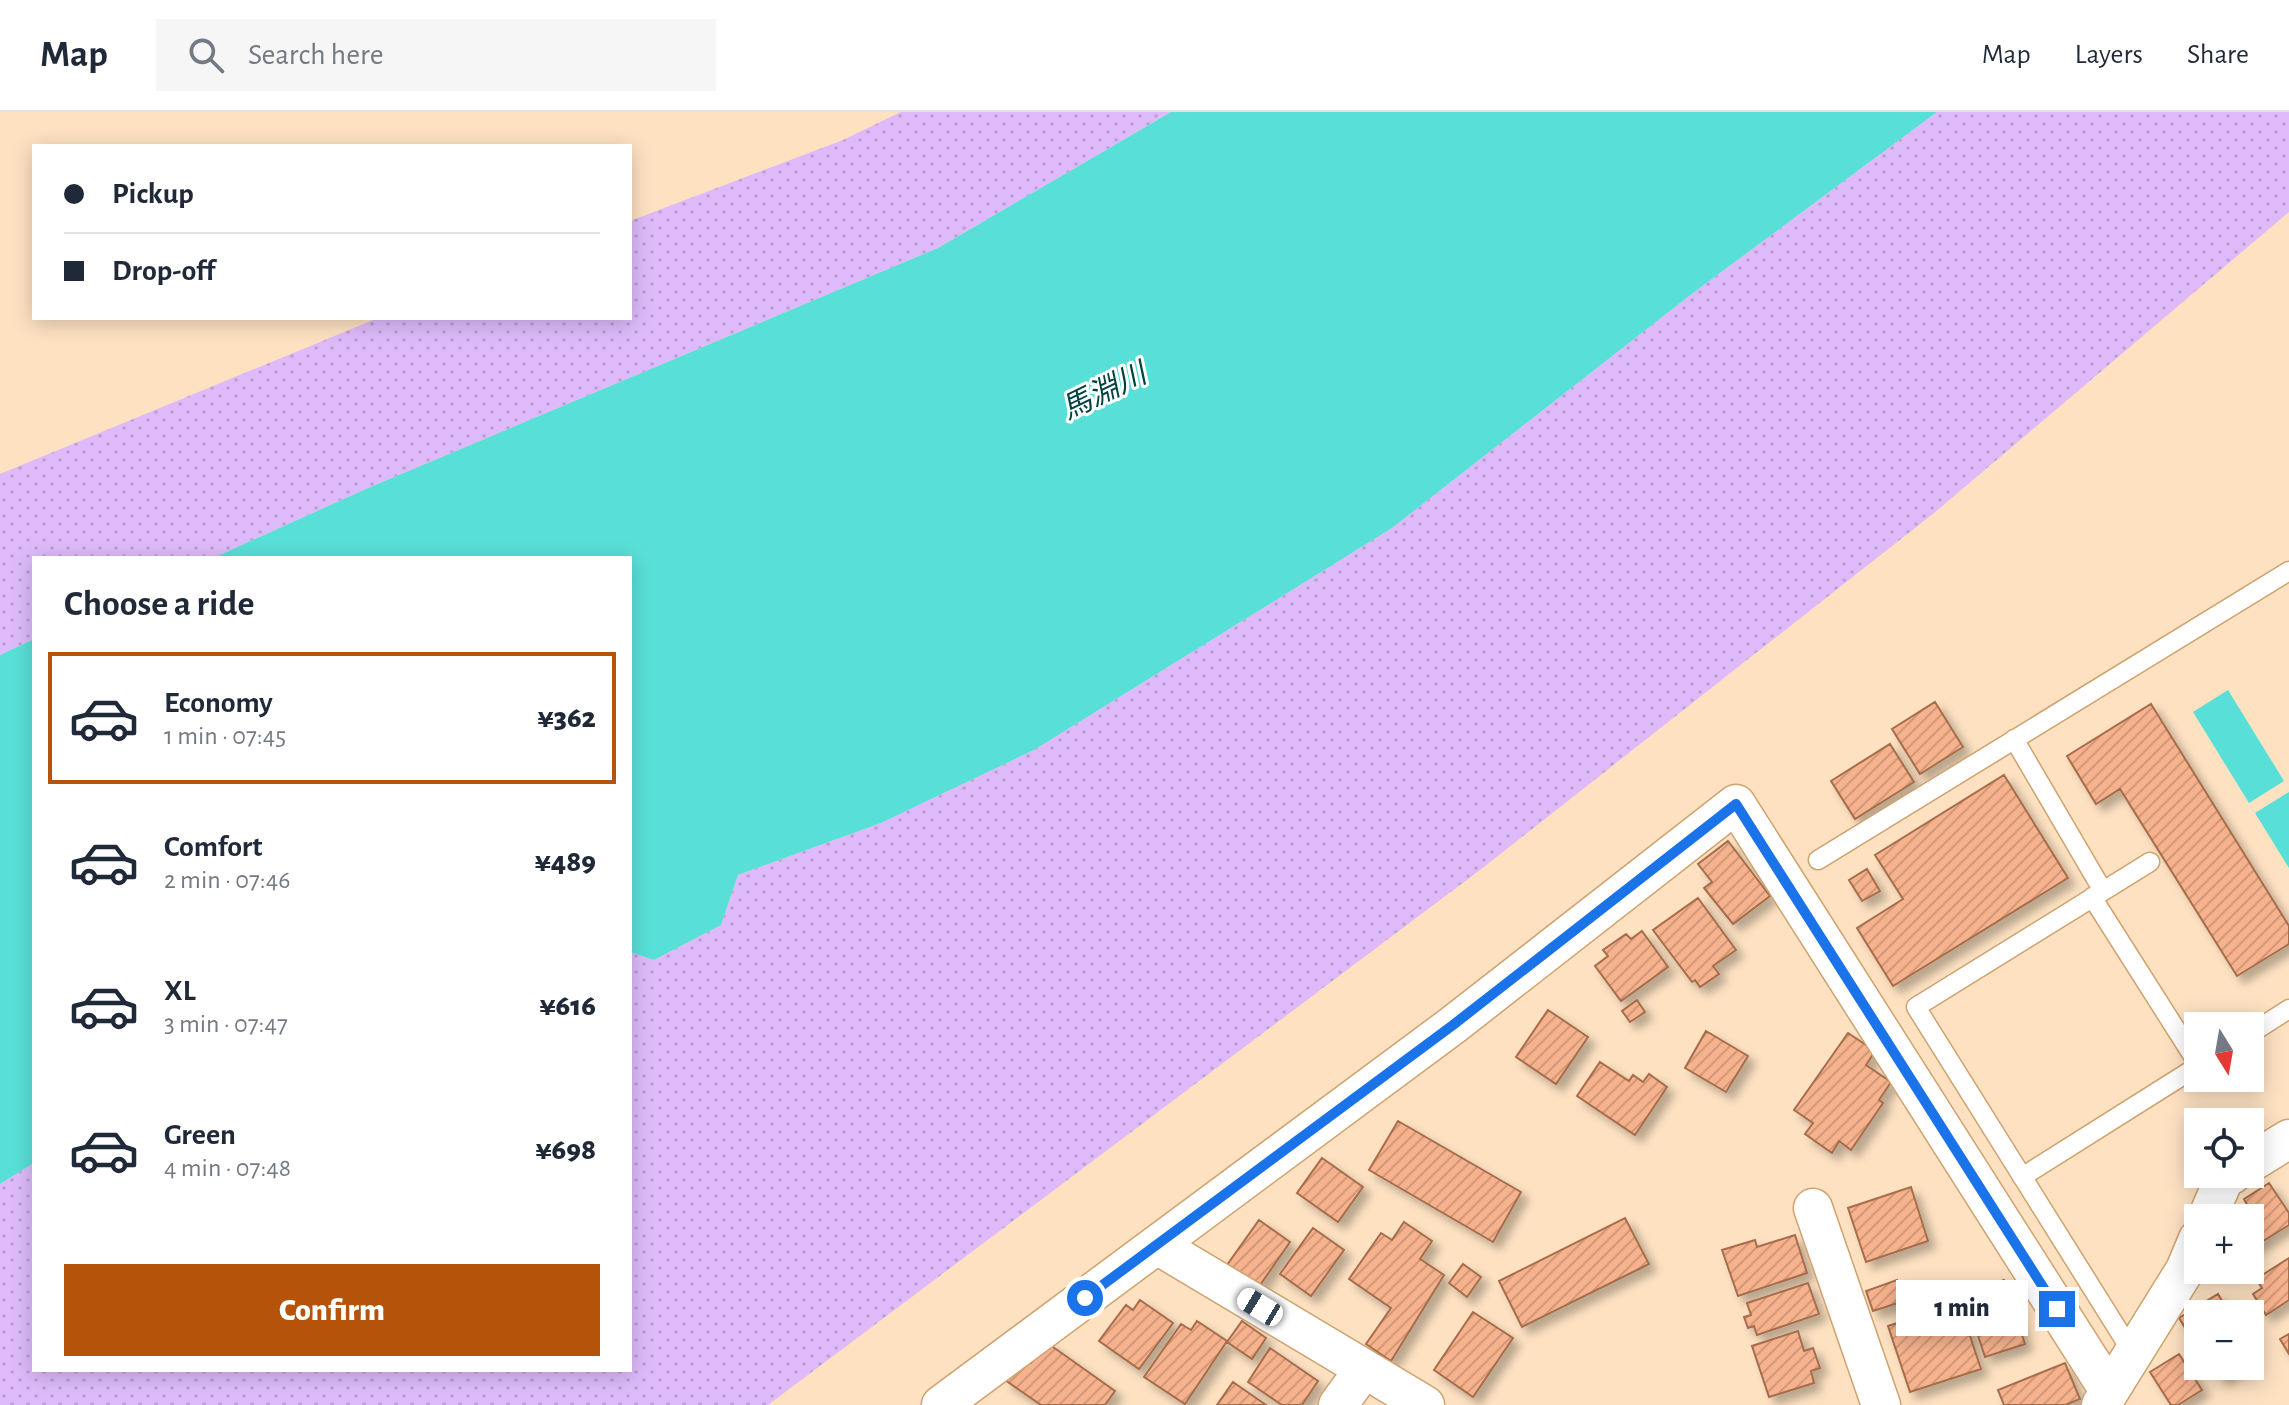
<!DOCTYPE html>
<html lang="en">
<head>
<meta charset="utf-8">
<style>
	:root { --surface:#fff; --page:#f6f6f7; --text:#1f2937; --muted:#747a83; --line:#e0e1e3; --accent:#b45309 }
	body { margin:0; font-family:"Alegreya Sans","Noto Sans JP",sans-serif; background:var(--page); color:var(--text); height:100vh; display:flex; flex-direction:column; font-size:30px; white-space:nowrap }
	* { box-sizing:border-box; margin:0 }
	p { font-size:26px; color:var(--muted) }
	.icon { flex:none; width:44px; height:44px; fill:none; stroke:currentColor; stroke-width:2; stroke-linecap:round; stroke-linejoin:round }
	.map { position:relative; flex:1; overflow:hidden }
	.side { position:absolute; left:32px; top:444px; width:600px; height:816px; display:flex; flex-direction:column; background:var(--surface); border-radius:0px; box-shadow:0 4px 20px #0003 }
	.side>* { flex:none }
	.top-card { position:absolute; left:32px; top:32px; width:600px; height:176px; border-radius:0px; box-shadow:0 4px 20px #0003; display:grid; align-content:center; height:176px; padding:0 32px; background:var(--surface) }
	.needle { width:52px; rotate:169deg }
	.tools { position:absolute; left:2184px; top:900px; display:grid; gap:16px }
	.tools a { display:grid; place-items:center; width:80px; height:80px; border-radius:0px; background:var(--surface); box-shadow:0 4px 20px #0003; font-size:40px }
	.end { position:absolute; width:36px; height:36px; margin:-18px; border:10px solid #1a73e8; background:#fff; box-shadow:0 0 0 4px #fff }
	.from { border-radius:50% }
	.bubble { position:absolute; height:56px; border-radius:0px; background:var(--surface); box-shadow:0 4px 20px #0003; font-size:26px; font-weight:800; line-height:56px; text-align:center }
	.car { position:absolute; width:24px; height:48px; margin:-24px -12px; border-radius:10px; box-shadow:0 0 6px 2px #0007; background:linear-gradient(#fff 24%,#345 0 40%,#fff 0 76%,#345 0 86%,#fff 0) }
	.top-card b { display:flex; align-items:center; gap:28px; height:76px; font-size:30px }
	.top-card b+b { border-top:2px solid var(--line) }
	.top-card i { width:20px; height:20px; background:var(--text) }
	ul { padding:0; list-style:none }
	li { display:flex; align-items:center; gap:24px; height:132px; margin:0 16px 12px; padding:0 16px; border:4px solid transparent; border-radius:0px }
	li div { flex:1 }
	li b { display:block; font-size:30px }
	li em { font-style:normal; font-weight:800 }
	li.selected { border-color:var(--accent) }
	li>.icon { width:72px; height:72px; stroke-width:1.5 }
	h2 { padding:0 32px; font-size:36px; line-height:96px }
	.action { display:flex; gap:16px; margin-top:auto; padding:16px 32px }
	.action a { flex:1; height:92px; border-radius:0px; background:var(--accent); color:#fff; font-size:32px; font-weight:800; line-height:92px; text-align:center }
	header { display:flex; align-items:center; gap:48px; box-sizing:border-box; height:112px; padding:0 40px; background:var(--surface); border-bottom:2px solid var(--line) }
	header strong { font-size:38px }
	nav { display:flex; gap:44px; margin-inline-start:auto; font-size:28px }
	.search { width:560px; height:72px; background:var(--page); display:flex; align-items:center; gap:20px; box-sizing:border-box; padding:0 28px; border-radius:0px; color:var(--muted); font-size:30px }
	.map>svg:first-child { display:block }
	.green { fill:url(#green-dots) }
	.water { fill:#58e0d8 }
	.building { fill:url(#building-hatch); stroke:#a66d4c; stroke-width:2; filter:url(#shadow) }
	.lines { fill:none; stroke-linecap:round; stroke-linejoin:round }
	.lane-casing { stroke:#cfa26e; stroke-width:21 }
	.street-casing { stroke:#cfa26e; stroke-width:41 }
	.lane { stroke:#fff; stroke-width:18 }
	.street { stroke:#fff; stroke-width:38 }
	.route { stroke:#1a73e8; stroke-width:10 }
	.labels { text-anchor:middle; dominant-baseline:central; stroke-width:6; stroke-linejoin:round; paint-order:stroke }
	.water-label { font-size:30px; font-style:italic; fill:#024340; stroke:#fff }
</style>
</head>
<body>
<header>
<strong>Map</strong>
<div class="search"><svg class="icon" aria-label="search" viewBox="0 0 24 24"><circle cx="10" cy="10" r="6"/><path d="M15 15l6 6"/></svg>Search here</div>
<nav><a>Map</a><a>Layers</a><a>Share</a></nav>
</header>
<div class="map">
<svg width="2289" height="1293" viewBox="0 0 2289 1293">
	<defs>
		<pattern id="green-dots" width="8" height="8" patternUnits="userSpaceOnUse" patternTransform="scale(2)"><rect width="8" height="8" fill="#debafa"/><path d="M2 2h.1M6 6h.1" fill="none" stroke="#be9fd4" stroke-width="1.8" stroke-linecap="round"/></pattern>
		<pattern id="building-hatch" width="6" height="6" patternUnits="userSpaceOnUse" patternTransform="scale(2)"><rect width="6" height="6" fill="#f6b28d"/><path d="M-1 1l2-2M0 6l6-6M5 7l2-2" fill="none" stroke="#d39878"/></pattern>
		<filter id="shadow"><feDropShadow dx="7" dy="7" stdDeviation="4" flood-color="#0004"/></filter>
	</defs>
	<rect width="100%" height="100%" fill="#fde1c1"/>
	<path class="green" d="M901 0H1171L938 136 368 376 213 446H34V527L0 543V362L378 206H630V109L843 28Z
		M1937 0H2289V100L1934 401 1480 758 768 1293H0V1072L34 1051V1258H630V840L654 848 721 813 738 763 881 711 1034 638 1392 416 1689 184Z"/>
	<path class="water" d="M1171 0H1937L1689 184 1392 416 1034 638 881 711 738 763 721 813 654 848 630 840V446H213L368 376 938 136Z
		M34 527V1051L0 1072V543Z
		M2228 578 2284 669 2249 691 2193 600Z
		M2289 680V756L2255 701Z"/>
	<path class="building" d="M1935 590 1963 635 1920 662 1892 617Z
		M2151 592 2289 814V832L2237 864 2120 677 2096 692 2067 644Z
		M1890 632 1914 670 1855 707 1831 669Z
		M2004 663 2068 766 1893 874 1857 816 1903 787 1875 743Z
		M1728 729 1770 784 1733 812 1704 776 1712 770 1698 752Z
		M1867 757 1880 779 1862 789 1849 768Z
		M1698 786 1736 838 1713 854 1719 862 1700 875 1695 868 1692 870 1653 818Z
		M1642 819 1668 855 1621 889 1595 854 1608 844 1603 838 1626 822 1631 827Z
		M1637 888 1645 900 1630 910 1622 899Z
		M1548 898 1588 925 1556 972 1516 945Z
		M1706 919 1748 944 1726 980 1685 956Z
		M1848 921 1875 939 1866 953 1891 970 1879 988 1883 991 1851 1038 1839 1029 1832 1041 1805 1022 1813 1011 1794 998Z
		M1600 950 1629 969 1633 963 1643 970 1649 962 1667 975 1635 1023 1577 984Z
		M1398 1009 1521 1080 1493 1130 1369 1058Z
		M1322 1046 1363 1075 1338 1110 1297 1081Z
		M2269 1071 2289 1101V1113L2250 1137V1106H2233L2249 1096 2244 1087Z
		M1911 1075 1928 1129 1866 1150 1848 1096Z
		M1625 1106 1649 1152 1522 1215 1499 1169Z
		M1259 1108 1290 1130 1258 1176 1227 1153Z
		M1404 1110 1432 1129 1420 1147 1444 1163 1391 1249 1366 1232 1391 1196 1349 1167 1381 1121 1392 1128Z
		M1313 1116 1344 1138 1311 1184 1280 1162Z
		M1795 1123 1807 1161 1738 1184 1722 1138 1755 1128 1757 1135Z
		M2289 1146V1188L2266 1203 2253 1182 2262 1176 2256 1167Z
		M1463 1152 1481 1165 1467 1185 1449 1171Z
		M1897 1168 1904 1189 1873 1199 1866 1179Z
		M2004 1168 2025 1232 1985 1245 1964 1181Z
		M1808 1171 1819 1202 1757 1223 1754 1214 1748 1216 1744 1205 1751 1203 1747 1191Z
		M2218 1182 2230 1202H2198L2195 1232 2179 1206Z
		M1140 1188 1173 1211 1139 1257 1099 1229 1126 1193 1133 1198Z
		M1473 1200 1513 1226 1473 1285 1434 1258Z
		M1963 1203 1981 1257 1910 1280 1888 1214 1913 1206 1917 1218Z
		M1197 1209 1227 1229 1185 1292 1144 1265 1181 1212 1191 1218Z
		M1242 1209 1266 1226 1252 1247 1227 1230Z
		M1798 1219 1804 1239 1813 1236 1820 1256 1811 1259 1814 1271 1769 1285 1752 1234Z
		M2289 1222V1242L2280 1227Z
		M1046 1230 1115 1279 1105 1293H1041L1005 1268 1022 1245 1031 1251Z
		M1270 1236 1318 1269 1302 1293H1282L1248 1270Z
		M2179 1242 2202 1278 2178 1293H2171L2150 1260Z
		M2065 1251 2080 1287 2065 1293H2004L1998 1278Z
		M2214 1254H2241L2221 1266Z
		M1233 1270 1266 1293H1217Z"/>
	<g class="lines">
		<g class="lane-casing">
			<path id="lane" d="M2014 627 2103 779
				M1818 748 2289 459
				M2092 785 2198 952
				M2250 922 2289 897
				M2022 1065 2198 954
				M2132 1240 1916 895 2150 750"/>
		</g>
		<g class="street-casing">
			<path id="street" d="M2250 1051 2289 1027
				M1813 1096 1881 1293
				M2207 1106 2224 1067 2233 1062
				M1157 1133 1425 1293
				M941 1293 1453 913 1736 692 2108 1277
				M1338 1293 1364 1257
				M2101 1293 2185 1158 2198 1127"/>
		</g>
		<use href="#lane" class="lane"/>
		<use href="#street" class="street"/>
	</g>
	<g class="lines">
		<path class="route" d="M1085 1186 1453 913 1736 692 2057 1197"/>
	</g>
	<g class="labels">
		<g class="water-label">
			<text transform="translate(1104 280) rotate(-26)">馬淵川</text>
		</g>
	</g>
</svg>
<div class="tools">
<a><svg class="needle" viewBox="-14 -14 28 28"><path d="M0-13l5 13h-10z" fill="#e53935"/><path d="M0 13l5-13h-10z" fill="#747a83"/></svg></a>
<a><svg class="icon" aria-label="locate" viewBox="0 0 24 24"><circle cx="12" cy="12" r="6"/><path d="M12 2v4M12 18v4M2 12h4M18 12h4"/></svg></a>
<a>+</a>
<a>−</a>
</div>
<i class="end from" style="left:1085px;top:1186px"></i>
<i class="end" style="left:2057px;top:1197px"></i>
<div class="bubble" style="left:1896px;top:1168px;width:132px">1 min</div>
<i class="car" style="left:1260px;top:1195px;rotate:301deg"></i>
<div class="top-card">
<b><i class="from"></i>Pickup</b>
<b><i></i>Drop-off</b>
</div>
<section class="side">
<h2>Choose a ride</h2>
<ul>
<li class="selected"><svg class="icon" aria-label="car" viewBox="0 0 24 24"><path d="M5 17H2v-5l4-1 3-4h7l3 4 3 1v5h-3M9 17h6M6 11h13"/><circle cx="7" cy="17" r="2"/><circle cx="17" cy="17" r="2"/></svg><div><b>Economy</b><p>1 min · 07:45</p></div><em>¥362</em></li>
<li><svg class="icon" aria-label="car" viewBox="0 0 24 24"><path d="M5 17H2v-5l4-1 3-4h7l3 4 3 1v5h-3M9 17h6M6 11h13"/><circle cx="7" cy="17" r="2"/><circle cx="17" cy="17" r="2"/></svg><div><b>Comfort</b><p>2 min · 07:46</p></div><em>¥489</em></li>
<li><svg class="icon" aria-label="car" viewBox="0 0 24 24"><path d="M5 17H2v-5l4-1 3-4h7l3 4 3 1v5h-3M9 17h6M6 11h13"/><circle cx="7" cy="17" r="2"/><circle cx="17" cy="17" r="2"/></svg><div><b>XL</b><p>3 min · 07:47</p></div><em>¥616</em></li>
<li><svg class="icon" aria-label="car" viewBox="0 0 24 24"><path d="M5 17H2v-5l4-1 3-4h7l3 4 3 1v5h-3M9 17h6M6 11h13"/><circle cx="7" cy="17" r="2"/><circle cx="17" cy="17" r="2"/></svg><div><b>Green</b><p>4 min · 07:48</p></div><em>¥698</em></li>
</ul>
<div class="action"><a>Confirm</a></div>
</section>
</div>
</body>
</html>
